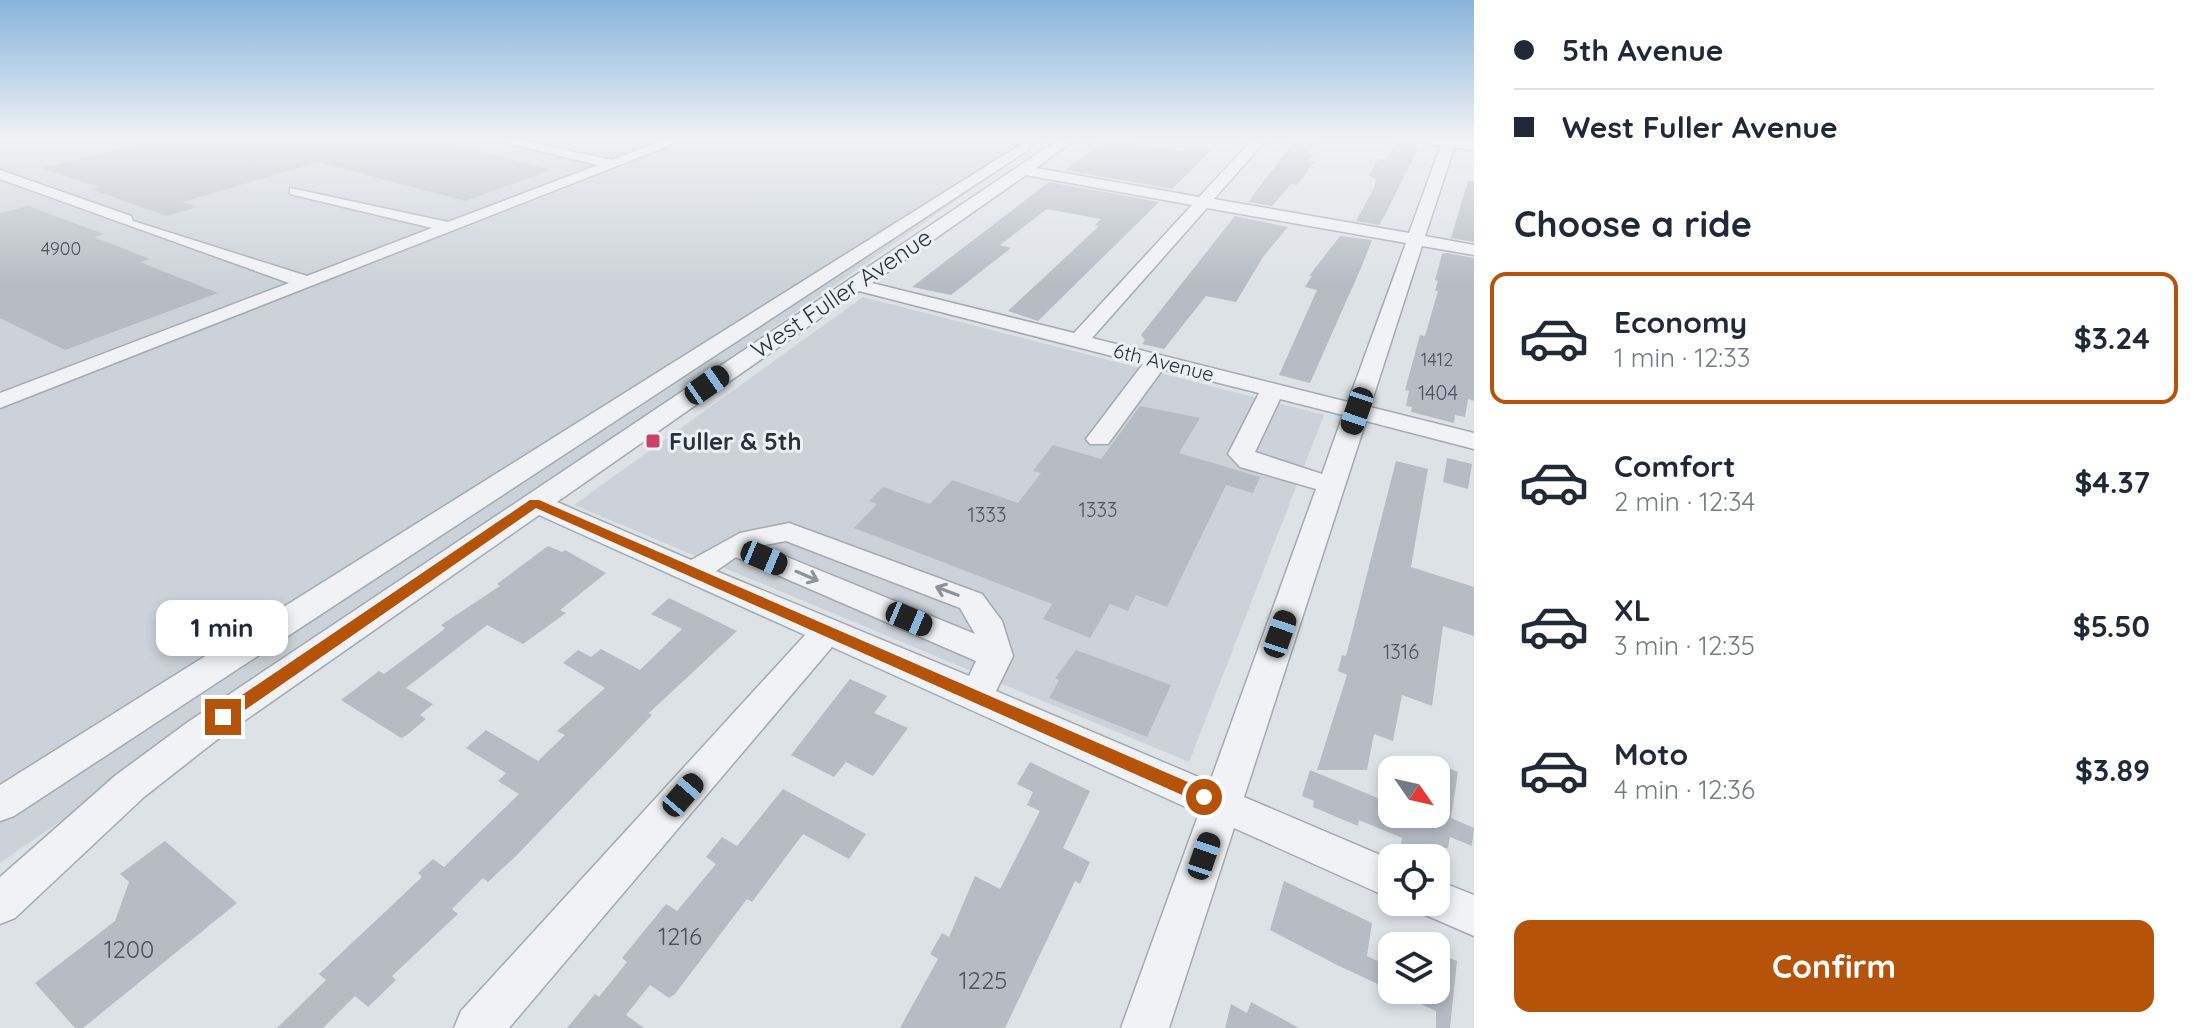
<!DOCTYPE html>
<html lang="en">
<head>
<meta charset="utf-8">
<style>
	:root { --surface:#fff; --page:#f2f2f3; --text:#1f2937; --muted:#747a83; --line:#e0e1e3; --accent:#b45309 }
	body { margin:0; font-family:Quicksand,sans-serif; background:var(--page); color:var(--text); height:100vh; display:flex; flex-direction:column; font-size:30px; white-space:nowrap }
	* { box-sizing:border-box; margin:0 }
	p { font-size:26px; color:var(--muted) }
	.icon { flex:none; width:44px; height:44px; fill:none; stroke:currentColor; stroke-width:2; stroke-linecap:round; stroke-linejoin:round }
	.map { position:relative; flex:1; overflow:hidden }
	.drawer { display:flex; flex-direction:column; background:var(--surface); width:720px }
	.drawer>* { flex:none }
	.banner { display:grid; align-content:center; height:176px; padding:0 40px; background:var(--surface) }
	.needle { width:52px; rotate:124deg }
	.controls { position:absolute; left:1378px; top:756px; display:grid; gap:16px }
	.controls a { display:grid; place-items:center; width:72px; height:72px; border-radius:16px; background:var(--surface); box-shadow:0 4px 12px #0003; font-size:40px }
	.end { position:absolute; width:36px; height:36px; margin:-18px; border:10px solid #b45309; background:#fff; box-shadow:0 0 0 4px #fff }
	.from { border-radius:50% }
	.bubble { position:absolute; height:56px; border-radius:16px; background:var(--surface); box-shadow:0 4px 12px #0003; font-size:26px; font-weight:700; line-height:56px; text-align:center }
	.car { position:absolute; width:24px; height:48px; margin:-24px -12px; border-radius:10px; box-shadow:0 0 6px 2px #0007; background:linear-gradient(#222 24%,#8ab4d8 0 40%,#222 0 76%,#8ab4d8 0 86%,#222 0) }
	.banner b { display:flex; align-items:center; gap:28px; height:76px; font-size:30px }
	.banner b+b { border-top:2px solid var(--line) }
	.banner i { width:20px; height:20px; background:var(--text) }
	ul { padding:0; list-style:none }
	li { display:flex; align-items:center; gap:24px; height:132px; margin:0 16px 12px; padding:0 24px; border:4px solid transparent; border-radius:16px }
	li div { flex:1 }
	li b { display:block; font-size:30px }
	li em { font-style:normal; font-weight:700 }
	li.selected { border-color:var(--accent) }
	li>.icon { width:72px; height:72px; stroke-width:1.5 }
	h2 { padding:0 40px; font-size:36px; line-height:96px }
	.primary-button { display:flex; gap:16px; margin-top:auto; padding:16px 40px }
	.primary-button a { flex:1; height:92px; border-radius:16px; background:var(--accent); color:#fff; font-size:32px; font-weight:700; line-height:92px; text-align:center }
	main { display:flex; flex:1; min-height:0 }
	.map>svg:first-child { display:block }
	.built { fill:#cbd2d9 }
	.building { fill:#b5bcc4 }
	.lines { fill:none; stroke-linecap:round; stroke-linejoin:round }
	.minor-casing { stroke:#a3aab1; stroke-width:3 }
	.major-casing { stroke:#9da8b2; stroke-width:3 }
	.minor { fill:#f0f2f5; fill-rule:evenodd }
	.major { fill:#fff; fill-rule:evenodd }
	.oneway { stroke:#8c9299 }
	.route { fill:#b45309 }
	.poi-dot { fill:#cc4267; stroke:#ecf1f5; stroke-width:3 }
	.labels { text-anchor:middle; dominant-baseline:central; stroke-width:6; stroke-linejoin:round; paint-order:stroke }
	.far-number-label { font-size:18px; fill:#4a545f }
	.far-street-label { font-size:20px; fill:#27323d; stroke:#ecf1f5 }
	.number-label { font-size:20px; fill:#4a545f }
	.street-label { font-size:24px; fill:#27323d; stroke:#ecf1f5 }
	.poi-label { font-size:24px; font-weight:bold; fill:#27323d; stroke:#ecf1f5; text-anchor:start }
	.near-number-label { font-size:24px; fill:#4a545f }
</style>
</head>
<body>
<main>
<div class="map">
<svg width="1474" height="1028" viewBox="0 0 1474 1028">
	<rect width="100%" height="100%" fill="#dde2e7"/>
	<path class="built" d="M0 140H1044L0 863Z
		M863 297 1324 415 1189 762 574 505Z"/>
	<path class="building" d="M155 140H437L551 170 465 201 318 162 183 202 197 207 167 216 90 189 99 187 42 168Z
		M1105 140 1184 151 1194 145 1213 148 1172 189 1065 170Z
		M1295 140H1317L1309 153H1314L1308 161 1314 162 1297 185 1291 184 1272 206 1248 202Z
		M1398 140 1417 143V150L1386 213 1379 225 1356 221 1374 188 1376 179 1369 176 1378 159 1385 160Z
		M1468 181H1474V242L1451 238Z
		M1049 182 1159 202 1038 321 1008 311 1099 226 1095 225 1101 219 1047 209 1000 245 1011 248 951 295 912 287Z
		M28 206 104 234 94 237 150 259 140 262 218 293 65 350 0 318V213Z
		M1235 216 1288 227 1263 257 1236 302 1206 296 1164 349 1142 344 1145 340 1141 335Z
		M1340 236 1372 240 1361 268 1310 383 1279 375 1317 290 1305 287 1312 276H1309Z
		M1447 253 1474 258V401L1468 399 1465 417 1455 415 1454 423 1411 412 1412 407 1406 406 1409 391 1405 390 1420 335 1425 336 1438 291H1435L1438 281 1435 280 1442 254Z
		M1140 406 1200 418 1179 453 1260 477 1253 493 1226 485 1167 607 1136 595 1128 611 1110 604 1090 638 1043 619 1052 604 854 528 877 504 869 501 883 487 930 504 952 480 1018 503 1041 473 1033 471 1053 445 1101 459Z
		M1447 458 1472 464 1468 489 1443 482Z
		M1396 461 1428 469 1411 567 1474 587V636L1443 626 1432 706 1402 695 1393 741 1374 734 1367 770H1317L1347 675 1338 671 1342 655 1346 656Z
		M548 546 562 552 565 550 606 573 560 610 566 613 523 644 487 625 406 688 433 704 420 715 426 719 407 735 401 738 341 700 379 671 384 674 442 631 445 628 441 625 500 586 497 584Z
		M669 598 737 631 649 713 652 715 517 855 488 882 483 878 452 909 458 914 392 976 396 980 368 1007 355 996 323 1028H277L326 980 319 974 422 877 418 873 433 859 444 867 519 794 498 781 506 773 466 748 486 730 538 761 565 735 557 731 605 688 563 663 578 650 591 657 601 649 640 670 682 629 651 614Z
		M1076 650 1171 685 1147 737 1049 698 1059 680 1055 678Z
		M850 679 887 696 874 713 908 728 873 776 846 762 834 777 791 755Z
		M1030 762 1090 791 1063 848 1090 862 1080 884 1075 881 1005 1028H900L938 959 930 954 942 933 949 937 975 876 1000 889 1040 811 1027 805 1033 792 1017 784Z
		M1436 763 1458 772 1451 818 1474 828 1472 846 1450 837 1448 848H1440L1438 864 1436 858H1422L1400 849 1402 838 1359 820 1358 826 1313 807 1314 801 1302 796 1310 770 1392 804V814H1436Z
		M783 789 866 834 849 859 803 834 752 902 747 899 675 994 669 998 650 985 626 1015 644 1028H567L595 994 599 997 627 962 622 958 666 904 677 911 716 864 706 857 722 837 737 846Z
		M165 841 237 903 83 1028H75L35 983 115 921 129 882 120 874Z
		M1284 881 1372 923 1367 956 1392 968V990H1436V952L1457 961 1450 1028H1436V1011L1337 965 1270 930Z
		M1251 1002 1299 1028H1225L1231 1004 1247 1013Z"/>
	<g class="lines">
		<g class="minor-casing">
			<path id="minor" d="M494 140H519L612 160 664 140H683L0 408V393L289 283 0 179V170L131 216 133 221 307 276 432 228 290 194V188L448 222 598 165Z
				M1058 140H1074L1036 168 1199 197 1252 140H1266L1214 199 1409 233 1442 142H1456L1425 236 1474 245V255L1422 246 1370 407 1474 433V449L1366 421 1244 797 1392 860V899L1234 828 1169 1028H1121L1199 813 832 647 509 1028H454L461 1011 805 635 539 515 214 742 144 797 15 918 0 924V877L116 775 188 722ZM1026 175 1192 205 1074 333 872 283ZM1207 208 1406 243 1348 402 1092 338ZM859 291 1143 364 1086 439 1090 444H1108L1163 369 1259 393 1228 454 1240 467 1316 489 1210 782 996 691 1013 656 1002 621 982 594 789 523 740 533 691 560 557 502ZM1280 399 1343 415 1322 474 1255 452ZM786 541 960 608 975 634 760 546ZM736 557 976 661 969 676 716 571Z
				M1023 143 1028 144V150L14 816 0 821V785Z
				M1436 880 1474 895V936L1421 913 1416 902H1436Z"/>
		</g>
		<g class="major-casing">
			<path id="major" d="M1426 140H1474V150L1434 145Z"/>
		</g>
		<use href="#minor" class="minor"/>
		<use href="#major" class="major"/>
	</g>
	<defs><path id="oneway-shaft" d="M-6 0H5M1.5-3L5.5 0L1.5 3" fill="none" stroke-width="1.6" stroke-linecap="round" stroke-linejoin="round" transform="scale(2)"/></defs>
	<g class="oneway">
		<use href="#oneway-shaft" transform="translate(807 576) rotate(23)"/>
		<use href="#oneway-shaft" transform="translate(947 591) rotate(-159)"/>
	</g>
	<linearGradient id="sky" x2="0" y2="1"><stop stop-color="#88b4db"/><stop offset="0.49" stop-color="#f0f2f4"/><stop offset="1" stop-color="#f0f2f4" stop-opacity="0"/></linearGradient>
	<rect width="1474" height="284" fill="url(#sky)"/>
	<path class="route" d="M530 500H539L1211 792 1213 797 1211 802H1198L536 508 229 721H217V712Z"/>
	<rect class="poi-dot" x="645" y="433" width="16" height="16" rx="4"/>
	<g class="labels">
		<g class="far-number-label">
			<text x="61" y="248">4900</text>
			<text x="1437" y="359">1412</text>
		</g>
		<g class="far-street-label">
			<text transform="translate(1164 362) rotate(14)">6th Avenue</text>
		</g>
		<g class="number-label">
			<text x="1438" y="392">1404</text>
			<text x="1098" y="509">1333</text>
			<text x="987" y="514">1333</text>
			<text x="1401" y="651">1316</text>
		</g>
		<g class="street-label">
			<text transform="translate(841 293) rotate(-34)">West Fuller Avenue</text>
		</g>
		<g class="poi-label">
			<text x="669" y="441">Fuller &amp; 5th</text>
		</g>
		<g class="near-number-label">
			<text x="680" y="936">1216</text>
			<text x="129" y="949">1200</text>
			<text x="983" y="980">1225</text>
		</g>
	</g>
</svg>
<div class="controls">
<a><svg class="needle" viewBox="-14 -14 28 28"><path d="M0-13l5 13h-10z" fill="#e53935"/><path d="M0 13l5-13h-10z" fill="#747a83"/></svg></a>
<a><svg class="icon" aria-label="locate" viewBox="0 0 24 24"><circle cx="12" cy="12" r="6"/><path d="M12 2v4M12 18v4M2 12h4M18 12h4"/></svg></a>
<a><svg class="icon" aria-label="layers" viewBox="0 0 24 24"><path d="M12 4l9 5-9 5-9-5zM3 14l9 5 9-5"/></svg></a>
</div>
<i class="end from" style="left:1204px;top:797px"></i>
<i class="end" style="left:223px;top:717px"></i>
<div class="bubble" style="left:156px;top:600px;width:132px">1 min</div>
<i class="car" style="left:707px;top:385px;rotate:55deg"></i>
<i class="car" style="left:1357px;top:411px;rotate:199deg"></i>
<i class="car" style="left:764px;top:558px;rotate:113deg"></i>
<i class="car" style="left:909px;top:619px;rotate:113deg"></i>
<i class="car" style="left:1280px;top:634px;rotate:19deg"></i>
<i class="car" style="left:683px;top:795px;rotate:41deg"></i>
<i class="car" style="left:1204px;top:856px;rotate:19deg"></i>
</div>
<section class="drawer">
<div class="banner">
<b><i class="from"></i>5th Avenue</b>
<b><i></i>West Fuller Avenue</b>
</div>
<h2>Choose a ride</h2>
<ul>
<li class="selected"><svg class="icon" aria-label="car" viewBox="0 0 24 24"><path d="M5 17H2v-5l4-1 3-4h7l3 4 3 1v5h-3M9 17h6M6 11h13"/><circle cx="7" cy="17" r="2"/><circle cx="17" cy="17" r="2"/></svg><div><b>Economy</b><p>1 min · 12:33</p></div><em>$3.24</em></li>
<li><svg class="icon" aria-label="car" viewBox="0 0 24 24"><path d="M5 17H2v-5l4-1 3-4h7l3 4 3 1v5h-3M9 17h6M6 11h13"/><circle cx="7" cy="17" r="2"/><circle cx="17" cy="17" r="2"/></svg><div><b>Comfort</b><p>2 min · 12:34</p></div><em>$4.37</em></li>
<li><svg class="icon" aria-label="car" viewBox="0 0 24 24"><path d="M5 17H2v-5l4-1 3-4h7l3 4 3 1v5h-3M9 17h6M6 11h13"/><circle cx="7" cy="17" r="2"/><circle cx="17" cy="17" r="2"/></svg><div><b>XL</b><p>3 min · 12:35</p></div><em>$5.50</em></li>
<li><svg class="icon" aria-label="car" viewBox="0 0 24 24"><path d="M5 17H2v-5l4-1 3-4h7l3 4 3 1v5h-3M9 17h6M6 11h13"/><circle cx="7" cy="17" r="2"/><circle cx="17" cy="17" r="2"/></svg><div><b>Moto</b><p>4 min · 12:36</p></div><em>$3.89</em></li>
</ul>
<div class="primary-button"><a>Confirm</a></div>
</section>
</main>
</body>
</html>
